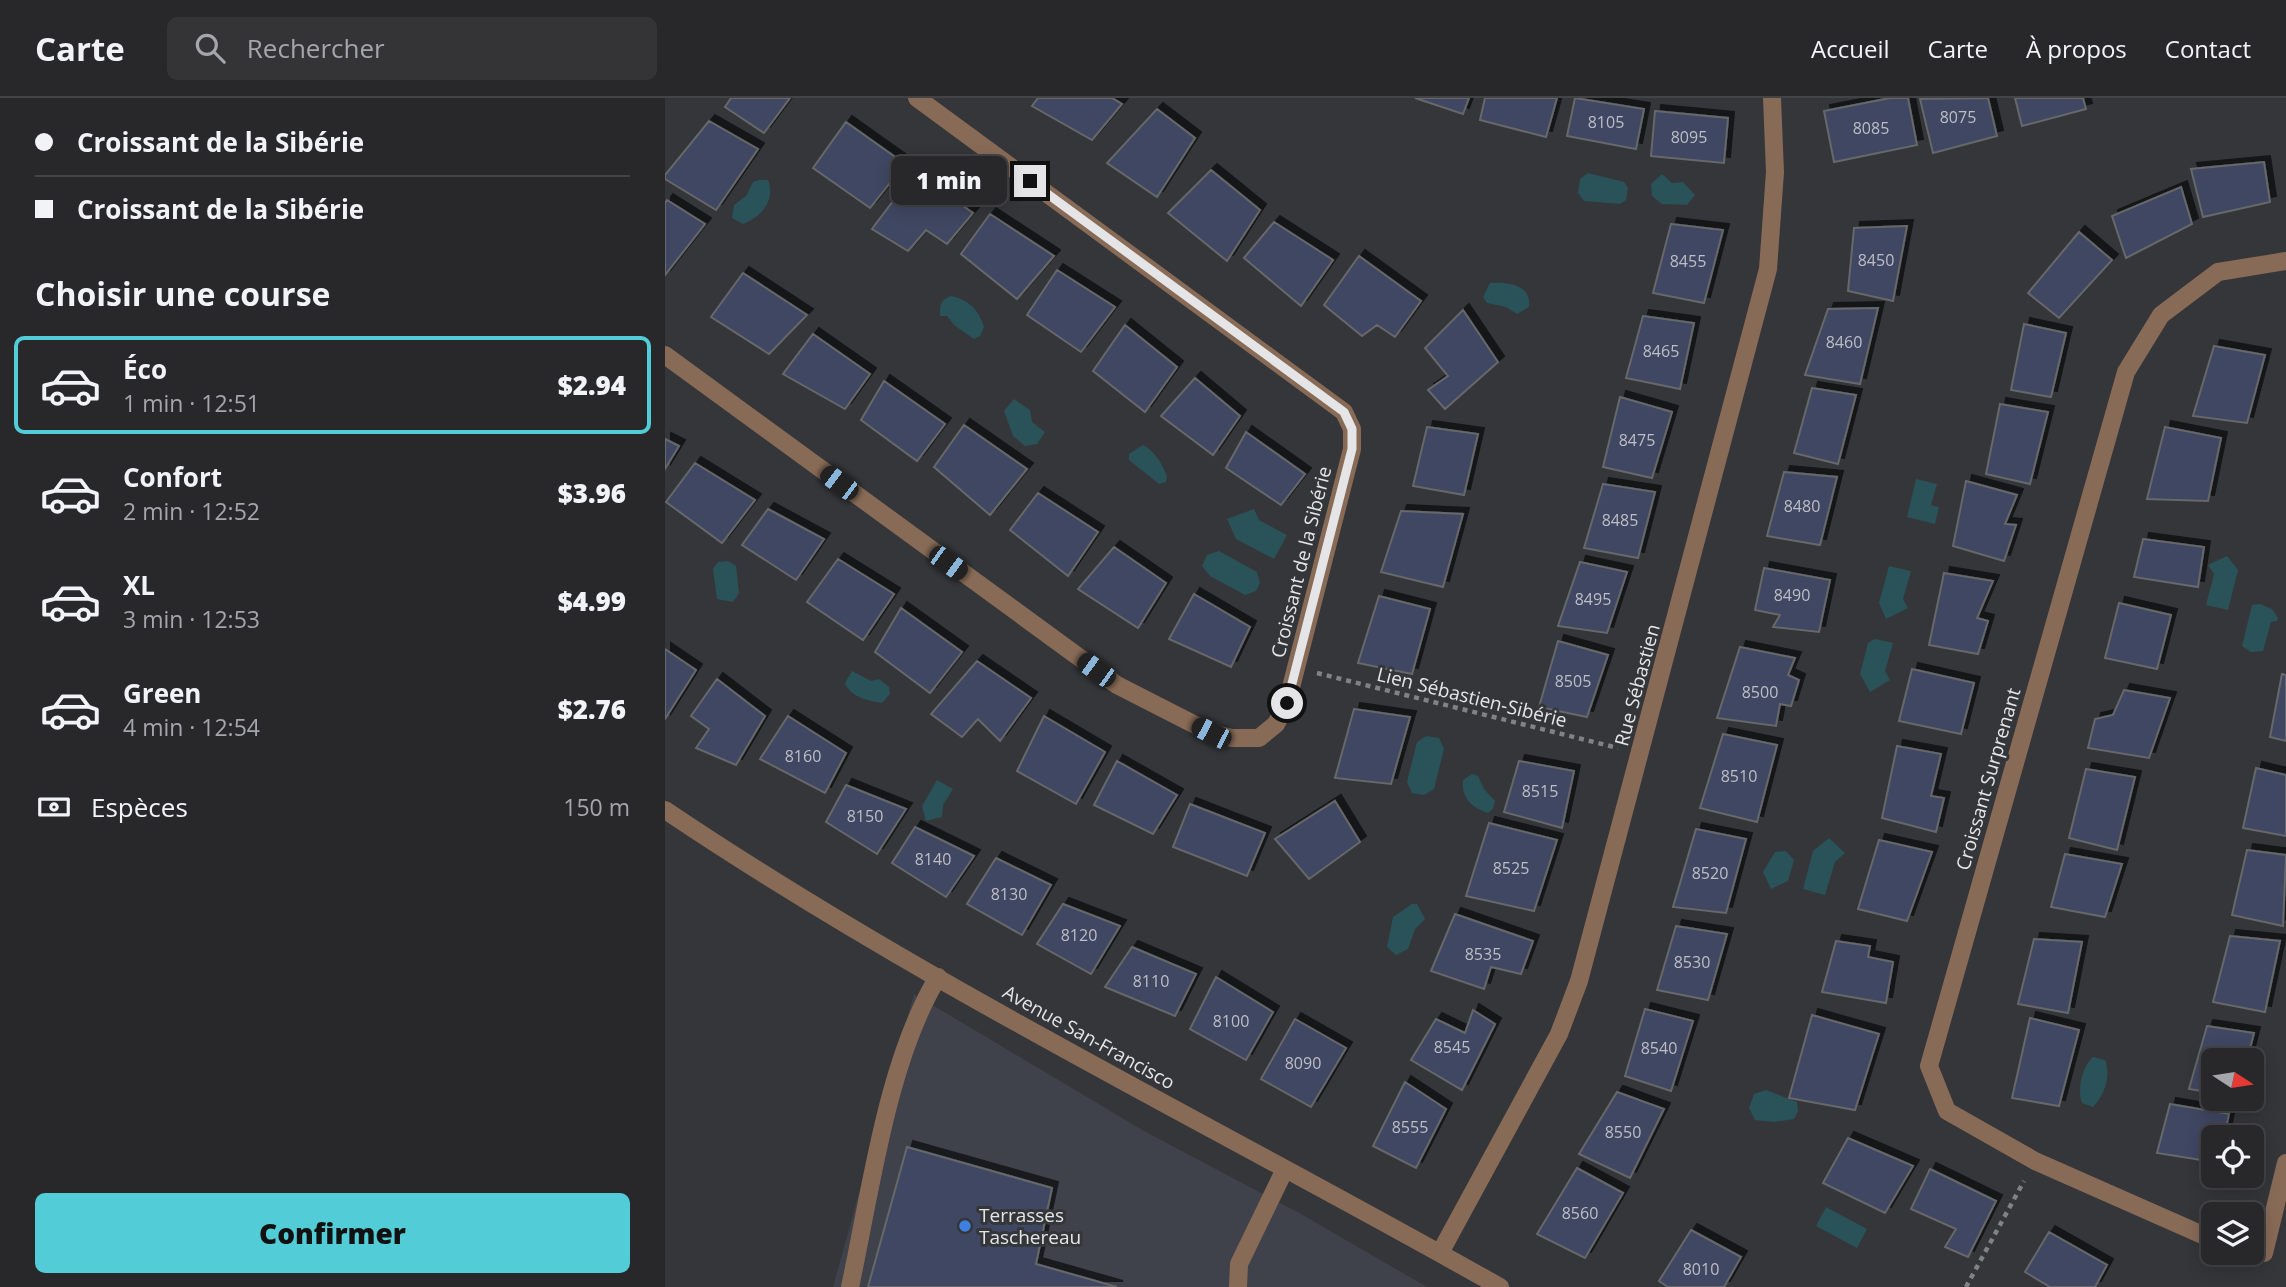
<!DOCTYPE html>
<html lang="fr">
<head>
<meta charset="utf-8">
<style>
	:root { --surface:#28282b; --page:#343437; --text:#f1f3f6; --muted:#a5a6a9; --line:#444447; --accent:#52ccd6 }
	body { margin:0; font-family:"Open Sans",sans-serif; background:var(--page); color:var(--text); height:100vh; display:flex; flex-direction:column; font-size:26px; white-space:nowrap }
	* { box-sizing:border-box; margin:0 }
	p { font-size:23px; color:var(--muted) }
	.icon { flex:none; width:38px; height:38px; fill:none; stroke:currentColor; stroke-width:2; stroke-linecap:round; stroke-linejoin:round }
	.map { position:relative; flex:1; overflow:hidden }
	.panel { display:flex; flex-direction:column; background:var(--surface); width:665px }
	.panel>* { flex:none }
	.hud { display:grid; align-content:center; height:154px; padding:0 35px; background:var(--surface) }
	.needle { width:46px; rotate:102deg }
	.controls { position:absolute; left:1536px; top:950px; display:grid; gap:14px }
	.controls a { display:grid; place-items:center; width:63px; height:63px; border-radius:10px; background:var(--surface); box-shadow:0 4px 18px #0003,0 0 0 2px var(--line); font-size:35px }
	.end { position:absolute; width:32px; height:32px; margin:-16px; border:9px solid #e5e5e7; background:#111; box-shadow:0 0 0 4px #111 }
	.from { border-radius:50% }
	.bubble { position:absolute; height:49px; border-radius:10px; background:var(--surface); box-shadow:0 4px 18px #0003,0 0 0 2px var(--line); font-size:23px; font-weight:800; line-height:49px; text-align:center }
	.car { position:absolute; width:21px; height:42px; margin:-21px -10px; border-radius:9px; box-shadow:0 0 5px 2px #0007; background:linear-gradient(#222 24%,#8ab4d8 0 40%,#222 0 76%,#8ab4d8 0 86%,#222 0) }
	.hud b { display:flex; align-items:center; gap:24px; height:66px; font-size:26px }
	.hud b+b { border-top:2px solid var(--line) }
	.hud i { width:18px; height:18px; background:var(--text) }
	ul { padding:0; list-style:none }
	li { display:flex; align-items:center; gap:21px; height:98px; margin:0 14px 10px; padding:0 21px; border:4px solid transparent; border-radius:10px }
	li div { flex:1 }
	li b { display:block; font-size:26px }
	li em { font-style:normal; font-weight:800 }
	li.selected { border-color:var(--accent) }
	li>.icon { width:63px; height:63px; stroke-width:1.5 }
	h2 { padding:0 35px; font-size:32px; line-height:84px }
	.pay { display:flex; align-items:center; gap:18px; height:77px; padding:0 35px; font-size:26px }
	.pay p { margin-inline-start:auto }
	.action { display:flex; gap:14px; margin-top:auto; padding:14px 35px }
	.action a { flex:1; height:80px; border-radius:10px; background:var(--accent); color:#111; font-size:28px; font-weight:800; line-height:80px; text-align:center }
	header { display:flex; align-items:center; gap:42px; box-sizing:border-box; height:98px; padding:0 35px; background:var(--surface); border-bottom:2px solid var(--line) }
	header strong { font-size:33px }
	nav { display:flex; gap:38px; margin-inline-start:auto; font-size:24px }
	.search { width:490px; height:63px; background:var(--page); display:flex; align-items:center; gap:18px; box-sizing:border-box; padding:0 24px; border-radius:10px; color:var(--muted); font-size:26px }
	main { display:flex; flex:1; min-height:0 }
	.map>svg:first-child { display:block }
	.built { fill:#3f424a }
	.water { fill:#2a5259 }
	.building { fill:#3f4762; stroke:#66676a; stroke-width:2; filter:url(#shadow) }
	.lines { fill:none; stroke-linecap:round; stroke-linejoin:round }
	.path { stroke:#818284; stroke-width:4.5; stroke-dasharray:5 5; stroke-linecap:butt }
	.minor { stroke:#886b57; stroke-width:18 }
	.route { stroke:#e5e5e7; stroke-width:9 }
	.shop-dot { fill:#3f7fe0; stroke:#353639; stroke-width:2.5 }
	.labels { text-anchor:middle; dominant-baseline:central; stroke-width:6; stroke-linejoin:round; paint-order:stroke }
	.number-label { font-size:16px; fill:#bcbec6 }
	.street-label { font-size:19px; fill:#e5e5e7; stroke:#353639 }
	.poi-label { font-size:19px; fill:#e5e5e7; stroke:#353639; text-anchor:start }
</style>
</head>
<body>
<header>
<strong>Carte</strong>
<div class="search"><svg class="icon" aria-label="search" viewBox="0 0 24 24"><circle cx="10" cy="10" r="6"/><path d="M15 15l6 6"/></svg>Rechercher</div>
<nav><a>Accueil</a><a>Carte</a><a>À propos</a><a>Contact</a></nav>
</header>
<main>
<section class="panel">
<div class="hud">
<b><i class="from"></i>Croissant de la Sibérie</b>
<b><i></i>Croissant de la Sibérie</b>
</div>
<h2>Choisir une course</h2>
<ul>
<li class="selected"><svg class="icon" aria-label="car" viewBox="0 0 24 24"><path d="M5 17H2v-5l4-1 3-4h7l3 4 3 1v5h-3M9 17h6M6 11h13"/><circle cx="7" cy="17" r="2"/><circle cx="17" cy="17" r="2"/></svg><div><b>Éco</b><p>1 min · 12:51</p></div><em>$2.94</em></li>
<li><svg class="icon" aria-label="car" viewBox="0 0 24 24"><path d="M5 17H2v-5l4-1 3-4h7l3 4 3 1v5h-3M9 17h6M6 11h13"/><circle cx="7" cy="17" r="2"/><circle cx="17" cy="17" r="2"/></svg><div><b>Confort</b><p>2 min · 12:52</p></div><em>$3.96</em></li>
<li><svg class="icon" aria-label="car" viewBox="0 0 24 24"><path d="M5 17H2v-5l4-1 3-4h7l3 4 3 1v5h-3M9 17h6M6 11h13"/><circle cx="7" cy="17" r="2"/><circle cx="17" cy="17" r="2"/></svg><div><b>XL</b><p>3 min · 12:53</p></div><em>$4.99</em></li>
<li><svg class="icon" aria-label="car" viewBox="0 0 24 24"><path d="M5 17H2v-5l4-1 3-4h7l3 4 3 1v5h-3M9 17h6M6 11h13"/><circle cx="7" cy="17" r="2"/><circle cx="17" cy="17" r="2"/></svg><div><b>Green</b><p>4 min · 12:54</p></div><em>$2.76</em></li>
</ul>
<div class="pay"><svg class="icon" aria-label="cash" viewBox="0 0 24 24"><path d="M3 7h18v10H3z"/><circle cx="12" cy="12" r="2"/></svg>Espèces<p>150 m</p></div>
<div class="action"><a>Confirmer</a></div>
</section>
<div class="map">
<svg width="1621" height="1189" viewBox="0 0 1621 1189">
	<defs>
		<filter id="shadow"><feDropShadow dx="6" dy="-6" stdDeviation="0" flood-color="#0009"/></filter>
	</defs>
	<rect width="100%" height="100%" fill="#353639"/>
	<path class="built" d="M249 896 479 1033 636 1116 762 1189H168Z"/>
	<path class="water" d="M923 75 959 84 963 90 961 102 955 106 919 103 913 95 915 81Z
		M997 76 1007 85 1018 84 1030 97 1022 107 997 106 987 98 986 86Z
		M94 82H103C111 103 96 119 78 126L67 120 69 107 81 98 88 84Z
		M825 185C842 184 867 186 864 209L852 216 841 209 822 205 818 199Z
		M286 198C303 201 314 212 319 229L315 238 309 241 289 227 282 218H275C275 207 275 202 286 198Z
		M349 301 365 312 367 324 380 334 372 346 360 348 348 338 339 313Z
		M478 347C490 353 497 366 502 378L501 384 494 386 464 362V356Z
		M1251 381 1272 386 1266 407 1274 409 1270 426 1242 419Z
		M589 411 594 422 622 437 609 461 571 441 562 421Z
		M554 453 592 474 595 485 591 493 580 497 545 478 537 468 542 457Z
		M1562 458 1573 472 1563 512 1541 507 1549 476 1543 467Z
		M63 463 71 468 74 495 68 504 52 501 48 471 53 464Z
		M1224 468 1246 473 1238 501 1243 510 1221 521 1214 505Z
		M1595 506 1607 511 1613 520 1612 523 1606 524 1598 553 1586 554 1577 548 1587 507Z
		M1210 541 1228 545 1220 573 1225 582 1205 594 1195 576 1203 545Z
		M187 573 206 583 214 581 224 589 225 596 217 605C204 603 185 599 180 585Z
		M761 638 774 640 779 651 769 691 759 697 747 695 742 684 752 644Z
		M807 676 813 678 819 691 830 703 828 711 823 715C807 710 796 700 798 682Z
		M272 682 288 691 278 707 277 719 261 723 257 708Z
		M1164 740 1180 755 1170 764 1160 797 1138 791 1148 753Z
		M1121 753 1129 762 1123 783 1106 791 1098 774 1110 754Z
		M747 806H752L760 821 750 831 743 851 731 857 722 849 728 819Z
		M1428 959 1440 962C1446 978 1440 997 1428 1009L1417 1005C1412 991 1417 969 1428 959Z
		M1101 992 1132 1004 1133 1013 1129 1021 1109 1024 1090 1022 1084 1010 1089 996Z
		M1161 1109 1202 1131 1192 1150 1151 1128Z"/>
	<path class="building" d="M66 0H125L99 35 60 9Z
		M373 0H447L457 6 427 42 367 8Z
		M750 0H804L798 16Z
		M820 0H892L881 39 815 22Z
		M910 0 979 11 971 51 902 38Z
		M1225 0H1243L1252 47 1169 64 1159 13Z
		M1323 0 1332 38 1268 55 1255 1Z
		M1350 0H1418L1421 11 1357 28Z
		M492 11 530 40 492 99 442 65Z
		M990 13 1063 20 1059 65 986 58Z
		M44 23 93 51 51 112 0 81V77Z
		M181 24 240 66 205 110 148 70Z
		M1599 64 1605 104 1538 119 1526 71Z
		M546 72 595 112 562 163 503 115Z
		M250 74 308 115 282 146 261 132 243 153 207 131Z
		M1516 89 1527 126 1461 160 1447 118Z
		M2 102 40 126 0 177V105Z
		M325 116 389 158 352 201 296 156Z
		M609 124 668 162 636 208 579 160Z
		M1006 126 1058 132 1039 205 988 195Z
		M1242 128 1228 203 1183 193 1189 130Z
		M1414 134 1447 162 1394 220 1363 195Z
		M694 158 756 203 730 239 712 227 697 238 659 207Z
		M392 172 450 209 416 254 362 217Z
		M78 175 142 217 104 256 46 219Z
		M1213 210 1195 286 1140 277 1163 211Z
		M798 212 833 264 780 311 763 292 783 278 760 250Z
		M978 218 1029 225 1015 291 961 280Z
		M1359 226 1401 235 1386 299 1346 292Z
		M460 227 512 269 480 314 428 273Z
		M148 236 205 276 180 311 118 276Z
		M1549 248 1600 257 1582 325 1528 318Z
		M530 280 575 318 548 357 496 318Z
		M219 283 280 326 252 363 196 322Z
		M1147 290 1191 297 1173 366 1129 355Z
		M955 299 1007 314 987 380 938 369Z
		M1335 306 1383 314 1365 386 1321 376Z
		M299 327 362 371 325 417 269 369Z
		M762 329 813 336 799 397 748 388Z
		M1500 329 1556 340 1543 403 1482 401Z
		M581 334 640 376 616 407 561 370Z
		M0 341 14 348 0 371Z
		M30 365 90 402 57 445 1 404Z
		M1119 374 1172 379 1155 447 1102 438Z
		M1301 383 1352 397 1340 426 1351 427 1339 463 1288 448Z
		M938 386 990 394 973 460 919 450Z
		M373 395 433 434 403 478 345 432Z
		M103 411 159 441 131 482 77 447Z
		M736 413 798 416 778 489 716 474Z
		M1478 441 1539 449 1533 489 1469 479Z
		M449 449 501 485 473 530 413 491Z
		M173 461 229 496 198 542 142 504Z
		M915 464 962 474 942 535 893 528Z
		M1099 470 1165 482 1154 534 1108 529 1115 517 1090 512Z
		M1279 475 1328 483 1312 520 1323 523 1313 556 1264 547Z
		M529 496 585 529 566 569 504 541Z
		M714 498 765 511 747 576 693 565Z
		M1454 505 1506 517 1492 571 1440 560Z
		M236 510 297 554 265 595 210 554Z
		M893 543 943 557 922 619 874 609Z
		M1075 549 1130 560 1123 577 1134 582 1126 608 1115 606 1111 628 1052 620Z
		M0 551 31 572 0 621Z
		M312 563 366 600 335 643 313 621 297 639 266 616Z
		M1247 571 1309 585 1296 636 1234 623Z
		M1617 576 1621 577V643L1605 639Z
		M52 581 100 618 71 667 31 650 44 631 26 618Z
		M1459 592 1505 600 1484 660 1423 650 1430 621 1448 617Z
		M689 611 745 619 726 686 670 680Z
		M123 618 181 655 160 695 95 661Z
		M379 618 440 654 411 706 352 673Z
		M1058 636 1112 647 1092 724 1035 710Z
		M1232 648 1276 656 1266 698 1279 700 1271 734 1217 720Z
		M452 663 512 697 488 736 429 707Z
		M854 663 909 673 897 730 839 714Z
		M1591 670 1621 677V738L1578 730Z
		M1421 671 1470 679 1452 752 1404 740Z
		M181 687 241 711 212 756 161 724Z
		M670 703 695 744 644 781 610 741Z
		M525 706 600 735 582 778 508 749Z
		M824 725 892 742 869 813 801 798Z
		M250 729 309 758 281 799 227 765Z
		M1031 731 1081 741 1061 815 1008 809Z
		M1214 742 1267 754 1242 823 1193 811Z
		M1582 752 1621 757 1618 828 1567 817Z
		M1400 756 1457 766 1440 819 1386 809Z
		M331 760 386 787 357 837 302 806Z
		M398 806 455 828 426 876 372 846Z
		M790 816 868 843 856 876 826 869 819 891 766 873Z
		M1011 828 1062 836 1043 902 992 892Z
		M1565 838 1615 843 1600 914 1548 904Z
		M1369 841 1417 844 1403 915 1353 906Z
		M1171 843 1205 848 1203 859 1228 864 1221 905 1157 894Z
		M467 849 531 876 510 918 440 889Z
		M551 879 608 914 581 962 525 931Z
		M980 911 1028 923 1006 993 960 978Z
		M808 912 830 926 797 992 746 962 771 921 800 935Z
		M1147 917 1214 936 1190 1012 1124 1000Z
		M1365 920 1414 932 1394 1008 1347 1000Z
		M630 921 681 950 646 1009 596 981Z
		M1542 928 1589 935 1582 962H1549V995L1524 991Z
		M740 984 781 1011 751 1070 708 1048Z
		M952 994 999 1011 965 1080 914 1056Z
		M1505 1006 1564 1016 1559 1040H1549V1064L1492 1055Z
		M1183 1040 1248 1068 1220 1115 1158 1085Z
		M242 1049 387 1090 371 1166 452 1189H203Z
		M912 1070 958 1095 920 1160 872 1136Z
		M1265 1071 1331 1103 1303 1159 1280 1149 1291 1131 1246 1111Z
		M1026 1132 1076 1159 1059 1189H1003L994 1183Z
		M1384 1134 1442 1167 1430 1189H1385L1360 1174Z"/>
	<g class="lines">
		<path class="path" d="M652 575 953 650
			M1301 1189 1359 1083"/>
		<path class="minor" d="M0 257 452 587 546 635 567 640H594L611 626 622 605 687 351V331L679 314 252 0
			M0 712C266 891 556 1031 835 1189
			M1549 1142 1370 1063 1282 1013 1264 968 1461 274 1496 217 1553 174 1621 163
			M1587 1154 1599 1155 1621 1065
			M775 1155 894 936 914 883 1103 171 1110 74 1107 0
			M185 1189C206 1092 222 963 273 879
			M573 1189 574 1166 620 1071"/>
	</g>
	<g class="lines">
		<path class="route" d="M365 83 679 314 687 331V351L622 605"/>
	</g>
	<circle class="shop-dot" cx="300" cy="1128" r="7"/>
	<g class="labels">
		<g class="number-label">
			<text x="1293" y="19">8075</text>
			<text x="941" y="24">8105</text>
			<text x="1206" y="30">8085</text>
			<text x="1024" y="39">8095</text>
			<text x="1211" y="162">8450</text>
			<text x="1023" y="163">8455</text>
			<text x="1179" y="244">8460</text>
			<text x="996" y="253">8465</text>
			<text x="972" y="342">8475</text>
			<text x="1137" y="408">8480</text>
			<text x="955" y="422">8485</text>
			<text x="1127" y="497">8490</text>
			<text x="928" y="501">8495</text>
			<text x="908" y="583">8505</text>
			<text x="1095" y="594">8500</text>
			<text x="138" y="658">8160</text>
			<text x="1074" y="678">8510</text>
			<text x="875" y="693">8515</text>
			<text x="200" y="718">8150</text>
			<text x="268" y="761">8140</text>
			<text x="846" y="770">8525</text>
			<text x="1045" y="775">8520</text>
			<text x="344" y="796">8130</text>
			<text x="414" y="837">8120</text>
			<text x="818" y="856">8535</text>
			<text x="1027" y="864">8530</text>
			<text x="486" y="883">8110</text>
			<text x="566" y="923">8100</text>
			<text x="787" y="949">8545</text>
			<text x="994" y="950">8540</text>
			<text x="638" y="965">8090</text>
			<text x="745" y="1029">8555</text>
			<text x="958" y="1034">8550</text>
			<text x="915" y="1115">8560</text>
			<text x="1036" y="1171">8010</text>
		</g>
		<g class="street-label">
			<text transform="translate(636 464) rotate(-76)">Croissant de la Sibérie</text>
			<text transform="translate(972 587) rotate(-75)">Rue Sébastien</text>
			<text transform="translate(807 599) rotate(14)">Lien Sébastien-Sibérie</text>
			<text transform="translate(1323 681) rotate(-74)">Croissant Surprenant</text>
			<text transform="translate(424 939) rotate(29)">Avenue San-Francisco</text>
		</g>
		<g class="poi-label">
			<text x="314" y="1117">Terrasses<tspan x="314" dy="22">Taschereau</tspan></text>
		</g>
	</g>
</svg>
<div class="controls">
<a><svg class="needle" viewBox="-14 -14 28 28"><path d="M0-13l5 13h-10z" fill="#e53935"/><path d="M0 13l5-13h-10z" fill="#a5a6a9"/></svg></a>
<a><svg class="icon" aria-label="locate" viewBox="0 0 24 24"><circle cx="12" cy="12" r="6"/><path d="M12 2v4M12 18v4M2 12h4M18 12h4"/></svg></a>
<a><svg class="icon" aria-label="layers" viewBox="0 0 24 24"><path d="M12 4l9 5-9 5-9-5zM3 14l9 5 9-5"/></svg></a>
</div>
<i class="end from" style="left:622px;top:605px"></i>
<i class="end" style="left:365px;top:83px"></i>
<div class="bubble" style="left:226px;top:58px;width:116px">1 min</div>
<i class="car" style="left:174px;top:385px;rotate:307deg"></i>
<i class="car" style="left:283px;top:465px;rotate:126deg"></i>
<i class="car" style="left:431px;top:572px;rotate:306deg"></i>
<i class="car" style="left:546px;top:635px;rotate:297deg"></i>
</div>
</main>
</body>
</html>
